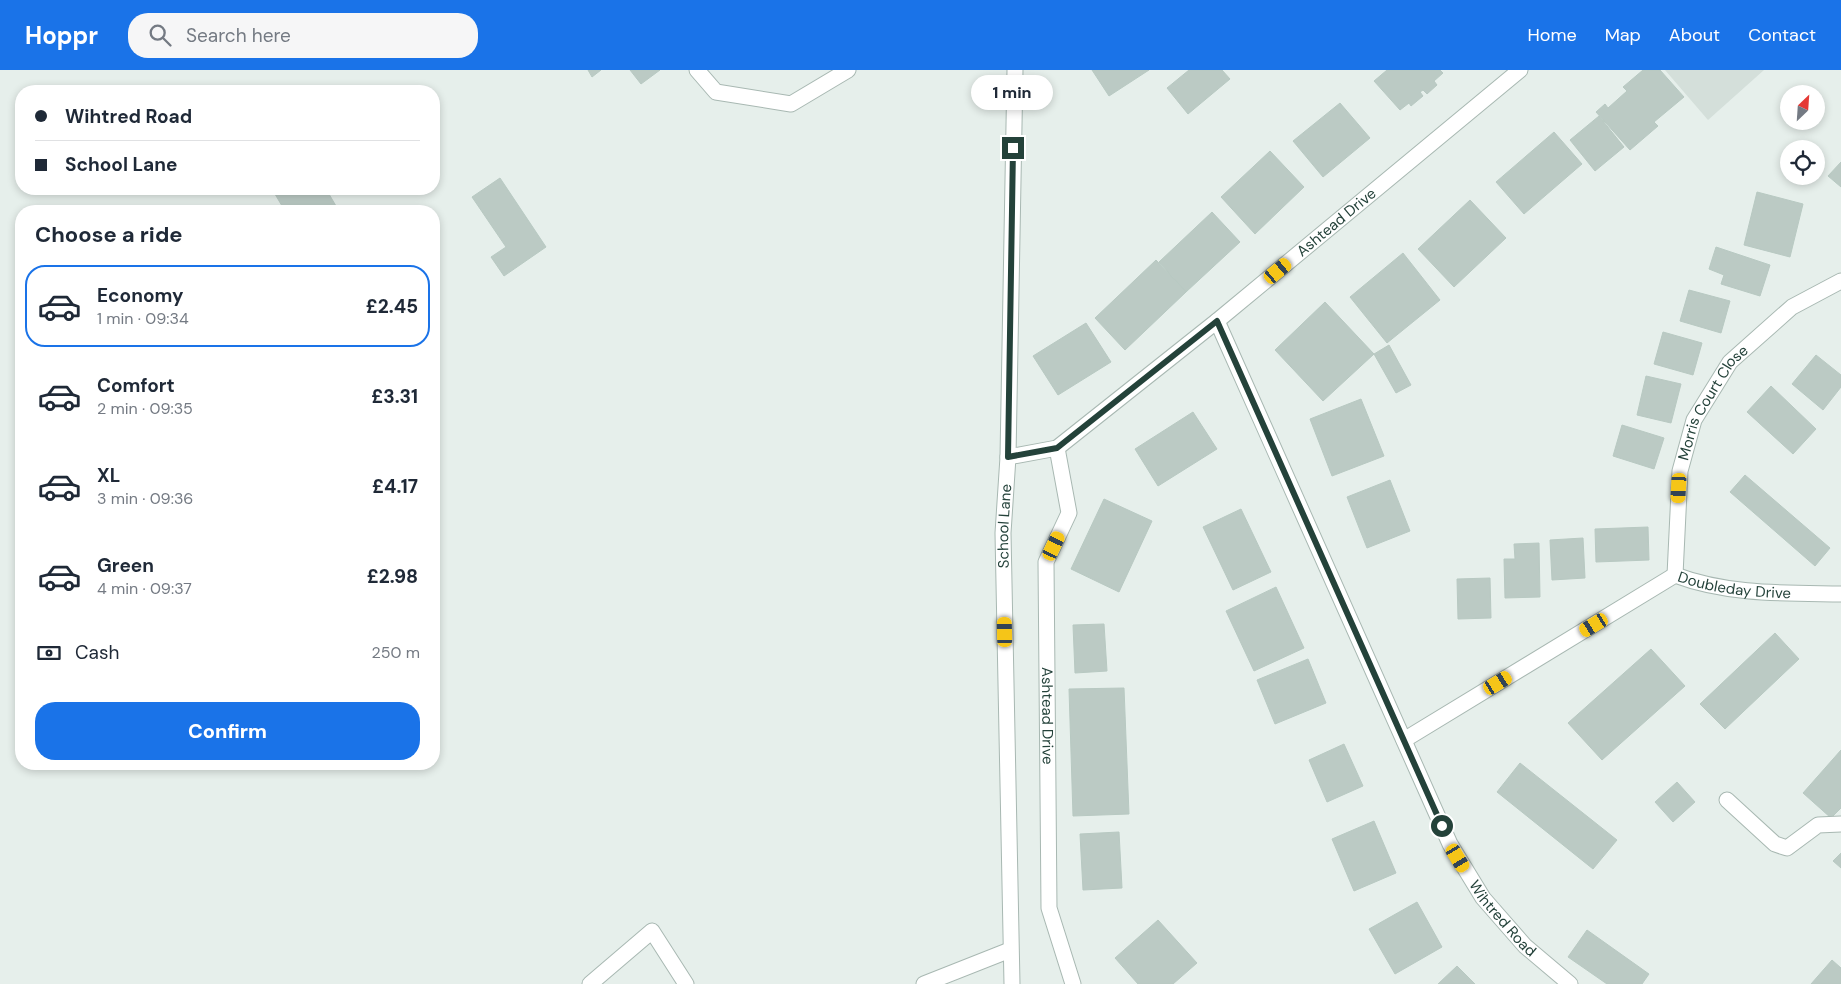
<!DOCTYPE html>
<html lang="en">
<head>
<meta charset="utf-8">
<style>
	:root { --surface:#fff; --page:#f6f6f7; --text:#1f2937; --muted:#747a83; --line:#e0e1e3; --accent:#1a73e8 }
	body { margin:0; font-family:"DM Sans",sans-serif; background:var(--page); color:var(--text); height:100vh; display:flex; flex-direction:column; font-size:19px; white-space:nowrap }
	* { box-sizing:border-box; margin:0 }
	p { font-size:16px; color:var(--muted) }
	.icon { flex:none; width:28px; height:28px; fill:none; stroke:currentColor; stroke-width:2; stroke-linecap:round; stroke-linejoin:round }
	.map { position:relative; flex:1; overflow:hidden }
	.drawer { position:absolute; left:15px; top:135px; width:425px; height:565px; display:flex; flex-direction:column; background:var(--surface); border-radius:20px; box-shadow:0 2px 8px #0003 }
	.drawer>* { flex:none }
	.banner { position:absolute; left:15px; top:15px; width:425px; height:110px; border-radius:20px; box-shadow:0 2px 8px #0003; display:grid; align-content:center; height:110px; padding:0 20px; background:var(--surface) }
	.needle { width:32px; rotate:25deg }
	.tools { position:absolute; left:1780px; top:15px; display:grid; gap:10px }
	.tools a { display:grid; place-items:center; width:45px; height:45px; border-radius:50%; background:var(--surface); box-shadow:0 2px 8px #0003; font-size:25px }
	.end { position:absolute; width:22px; height:22px; margin:-11px; border:6px solid #24423a; background:#fff; box-shadow:0 0 0 2px #fff }
	.from { border-radius:50% }
	.bubble { position:absolute; height:35px; border-radius:18px; background:var(--surface); box-shadow:0 2px 8px #0003; font-size:16px; font-weight:800; line-height:35px; text-align:center }
	.car { position:absolute; width:15px; height:30px; margin:-15px -8px; border-radius:6px; box-shadow:0 0 4px 1px #0007; background:linear-gradient(#f5c518 24%,#345 0 40%,#f5c518 0 76%,#345 0 86%,#f5c518 0) }
	.banner b { display:flex; align-items:center; gap:18px; height:48px; font-size:19px }
	.banner b+b { border-top:1px solid var(--line) }
	.banner i { width:12px; height:12px; background:var(--text) }
	ul { padding:0; list-style:none }
	li { display:flex; align-items:center; gap:15px; height:82px; margin:0 10px 8px; padding:0 10px; border:2px solid transparent; border-radius:20px }
	li div { flex:1 }
	li b { display:block; font-size:19px }
	li em { font-style:normal; font-weight:800 }
	li.current { border-color:var(--accent) }
	li>.icon { width:45px; height:45px; stroke-width:1.5 }
	h2 { padding:0 20px; font-size:22px; line-height:60px }
	.pay { display:flex; align-items:center; gap:12px; height:55px; padding:0 20px; font-size:19px }
	.pay p { margin-inline-start:auto }
	.action { display:flex; gap:10px; margin-top:auto; padding:10px 20px }
	.action a { flex:1; height:58px; border-radius:20px; background:var(--accent); color:#fff; font-size:20px; font-weight:800; line-height:58px; text-align:center }
	header { display:flex; align-items:center; gap:30px; box-sizing:border-box; height:70px; padding:0 25px; background:var(--accent); color:#fff }
	header strong { font-size:24px }
	nav { display:flex; gap:28px; margin-inline-start:auto; font-size:18px }
	.search { width:350px; height:45px; background:var(--page); display:flex; align-items:center; gap:12px; box-sizing:border-box; padding:0 18px; border-radius:20px; color:var(--muted); font-size:19px }
	.map>svg:first-child { display:block }
	.built { fill:#d4dfda }
	.building { fill:#bbcac4; stroke:#b8c9c2 }
	.lines { fill:none; stroke-linecap:round; stroke-linejoin:round }
	.lane-casing { stroke:#a8b8b2; stroke-width:17 }
	.street-casing { stroke:#a8b8b2; stroke-width:17 }
	.lane { stroke:#fff; stroke-width:15 }
	.street { stroke:#fff; stroke-width:15 }
	.route { stroke:#24423a; stroke-width:6 }
	.labels { text-anchor:middle; dominant-baseline:central; stroke-width:5; stroke-linejoin:round; paint-order:stroke }
	.street-label { font-size:15px; fill:#24423a; stroke:#f7fbf9 }
</style>
</head>
<body>
<header>
<strong>Hoppr</strong>
<div class="search"><svg class="icon" aria-label="search" viewBox="0 0 24 24"><circle cx="10" cy="10" r="6"/><path d="M15 15l6 6"/></svg>Search here</div>
<nav><a>Home</a><a>Map</a><a>About</a><a>Contact</a></nav>
</header>
<div class="map">
<svg width="1841" height="914" viewBox="0 0 1841 914">
	<rect width="100%" height="100%" fill="#e6efeb"/>
	<path class="built" d="M1665 0H1764L1708 50Z"/>
	<path class="building" d="M588 0H601L592 7Z
		M630 0H660L641 14Z
		M1092 0H1149L1109 26Z
		M1189 0H1222L1230 9 1188 44 1167 18Z
		M1387 0H1440L1443 3 1434 11 1437 15 1427 24 1423 20 1420 22 1423 26 1411 36 1409 33 1400 40 1374 11Z
		M1643 0H1660L1684 27 1654 52 1658 56 1630 80 1596 42 1605 34 1608 38 1627 21 1623 17Z
		M1340 33 1370 68 1323 107 1293 71Z
		M1599 46 1624 77 1595 101 1570 70Z
		M1554 62 1582 94 1524 144 1496 112Z
		M1270 81 1304 117 1255 164 1221 127Z
		M1841 92V117L1828 106Z
		M500 108 546 177 504 206 491 187 506 177 472 127Z
		M272 119H326L339 141H285Z
		M1757 122 1803 134 1790 187 1744 175Z
		M1470 130 1506 168 1454 217 1418 179Z
		M1212 142 1240 172 1186 222 1159 192Z
		M1716 177 1770 195 1760 226 1721 214 1724 205 1709 199Z
		M1403 183 1440 230 1387 273 1350 227Z
		M1156 190 1186 222 1125 280 1095 248Z
		M1689 220 1730 231 1721 263 1680 251Z
		M1325 232 1374 284 1323 331 1275 280Z
		M1086 253 1111 292 1058 325 1033 286Z
		M1663 262 1702 273 1693 305 1654 294Z
		M1389 275 1411 315 1396 323 1374 284Z
		M1816 285 1841 305V317L1823 340 1792 314Z
		M1646 306 1681 314 1671 353 1637 345Z
		M1771 316 1816 359 1793 384 1747 342Z
		M1361 329 1384 386 1332 406 1310 349Z
		M1193 342 1217 379 1158 416 1135 379Z
		M1622 355 1664 368 1654 399 1613 386Z
		M1745 405 1830 478 1815 496 1730 422Z
		M1390 410 1410 461 1367 478 1347 427Z
		M1104 429 1152 451 1119 522 1071 499Z
		M1241 439 1271 502 1233 520 1203 457Z
		M1648 457 1649 490 1596 492 1595 459Z
		M1583 468 1585 508 1552 510 1550 470Z
		M1539 473 1540 527 1505 528 1504 489H1515L1514 474Z
		M1490 508 1491 548 1458 549 1457 509Z
		M1276 517 1304 578 1254 601 1226 541Z
		M1104 554 1107 601 1075 603 1073 555Z
		M1775 563 1799 589 1725 659 1700 634Z
		M1651 579 1685 616 1602 690 1568 653Z
		M1308 589 1326 633 1275 654 1257 610Z
		M1124 618 1129 744 1073 746 1069 619Z
		M1344 674 1363 716 1327 732 1309 690Z
		M1841 680V738L1831 748 1803 723Z
		M1520 693 1617 770 1593 799 1497 722Z
		M1677 712 1695 732 1673 752 1655 732Z
		M1374 751 1396 803 1354 821 1332 769Z
		M1119 762 1122 818 1083 820 1080 764Z
		M1841 783V798L1833 791Z
		M1417 832 1442 877 1395 904 1369 859Z
		M1158 850 1197 893 1173 914H1138L1115 888Z
		M1587 860 1649 904 1642 914H1607L1568 887Z
		M1832 890 1841 898V914H1811Z
		M1457 896 1475 914H1438Z"/>
	<g class="lines">
		<g class="lane-casing">
			<path id="lane" d="M697 0 716 22 791 34 848 0
				M1727 730 1775 774 1787 778 1818 755 1841 754
				M590 914 652 861 686 914
				M924 914 1010 880"/>
		</g>
		<g class="street-casing">
			<g id="street">
				<path id="s1" d="M1217 251 1450 774 1483 828 1525 876 1570 914"/>
				<path id="s2" d="M1057 378 1069 443 1046 492 1049 838 1073 914"/>
				<path id="s3" d="M1008 387 1057 378 1217 251 1520 0"/>
				<path id="s4" d="M1675 505 1680 401 1694 350 1730 292 1792 237 1841 211"/>
				<path id="s5" d="M1404 670 1675 505C1728 525 1785 523 1841 524"/>
				<path id="s6" d="M1012 914 1003 463 1008 387 1015 0"/>
			</g>
		</g>
		<use href="#lane" class="lane"/>
		<use href="#street" class="street"/>
	</g>
	<g class="lines">
		<path class="route" d="M1013 78 1008 387 1057 378 1217 251 1442 756"/>
	</g>
	<g class="labels">
		<g class="street-label">
			<text stroke="none"><textPath href="#s3" startOffset="409">Ashtead Drive</textPath></text>
			<text stroke="none"><textPath href="#s4" startOffset="181">Morris Court Close</textPath></text>
			<text stroke="none"><textPath href="#s6" startOffset="458">School Lane</textPath></text>
			<text stroke="none"><textPath href="#s5" startOffset="378">Doubleday Drive</textPath></text>
			<text stroke="none"><textPath href="#s2" startOffset="274">Ashtead Drive</textPath></text>
			<text stroke="none"><textPath href="#s1" startOffset="664">Wihtred Road</textPath></text>
		</g>
	</g>
</svg>
<div class="tools">
<a><svg class="needle" viewBox="-14 -14 28 28"><path d="M0-13l5 13h-10z" fill="#e53935"/><path d="M0 13l5-13h-10z" fill="#747a83"/></svg></a>
<a><svg class="icon" aria-label="locate" viewBox="0 0 24 24"><circle cx="12" cy="12" r="6"/><path d="M12 2v4M12 18v4M2 12h4M18 12h4"/></svg></a>
</div>
<i class="end from" style="left:1442px;top:756px"></i>
<i class="end" style="left:1013px;top:78px"></i>
<div class="bubble" style="left:971px;top:5px;width:82px">1 min</div>
<i class="car" style="left:1278px;top:201px;rotate:50deg"></i>
<i class="car" style="left:1679px;top:418px;rotate:183deg"></i>
<i class="car" style="left:1054px;top:476px;rotate:25deg"></i>
<i class="car" style="left:1594px;top:555px;rotate:239deg"></i>
<i class="car" style="left:1005px;top:562px;rotate:359deg"></i>
<i class="car" style="left:1498px;top:613px;rotate:59deg"></i>
<i class="car" style="left:1458px;top:788px;rotate:149deg"></i>
<div class="banner">
<b><i class="from"></i>Wihtred Road</b>
<b><i></i>School Lane</b>
</div>
<section class="drawer">
<h2>Choose a ride</h2>
<ul>
<li class="current"><svg class="icon" aria-label="car" viewBox="0 0 24 24"><path d="M5 17H2v-5l4-1 3-4h7l3 4 3 1v5h-3M9 17h6M6 11h13"/><circle cx="7" cy="17" r="2"/><circle cx="17" cy="17" r="2"/></svg><div><b>Economy</b><p>1 min · 09:34</p></div><em>£2.45</em></li>
<li><svg class="icon" aria-label="car" viewBox="0 0 24 24"><path d="M5 17H2v-5l4-1 3-4h7l3 4 3 1v5h-3M9 17h6M6 11h13"/><circle cx="7" cy="17" r="2"/><circle cx="17" cy="17" r="2"/></svg><div><b>Comfort</b><p>2 min · 09:35</p></div><em>£3.31</em></li>
<li><svg class="icon" aria-label="car" viewBox="0 0 24 24"><path d="M5 17H2v-5l4-1 3-4h7l3 4 3 1v5h-3M9 17h6M6 11h13"/><circle cx="7" cy="17" r="2"/><circle cx="17" cy="17" r="2"/></svg><div><b>XL</b><p>3 min · 09:36</p></div><em>£4.17</em></li>
<li><svg class="icon" aria-label="car" viewBox="0 0 24 24"><path d="M5 17H2v-5l4-1 3-4h7l3 4 3 1v5h-3M9 17h6M6 11h13"/><circle cx="7" cy="17" r="2"/><circle cx="17" cy="17" r="2"/></svg><div><b>Green</b><p>4 min · 09:37</p></div><em>£2.98</em></li>
</ul>
<div class="pay"><svg class="icon" aria-label="cash" viewBox="0 0 24 24"><path d="M3 7h18v10H3z"/><circle cx="12" cy="12" r="2"/></svg>Cash<p>250 m</p></div>
<div class="action"><a>Confirm</a></div>
</section>
</div>
</body>
</html>
